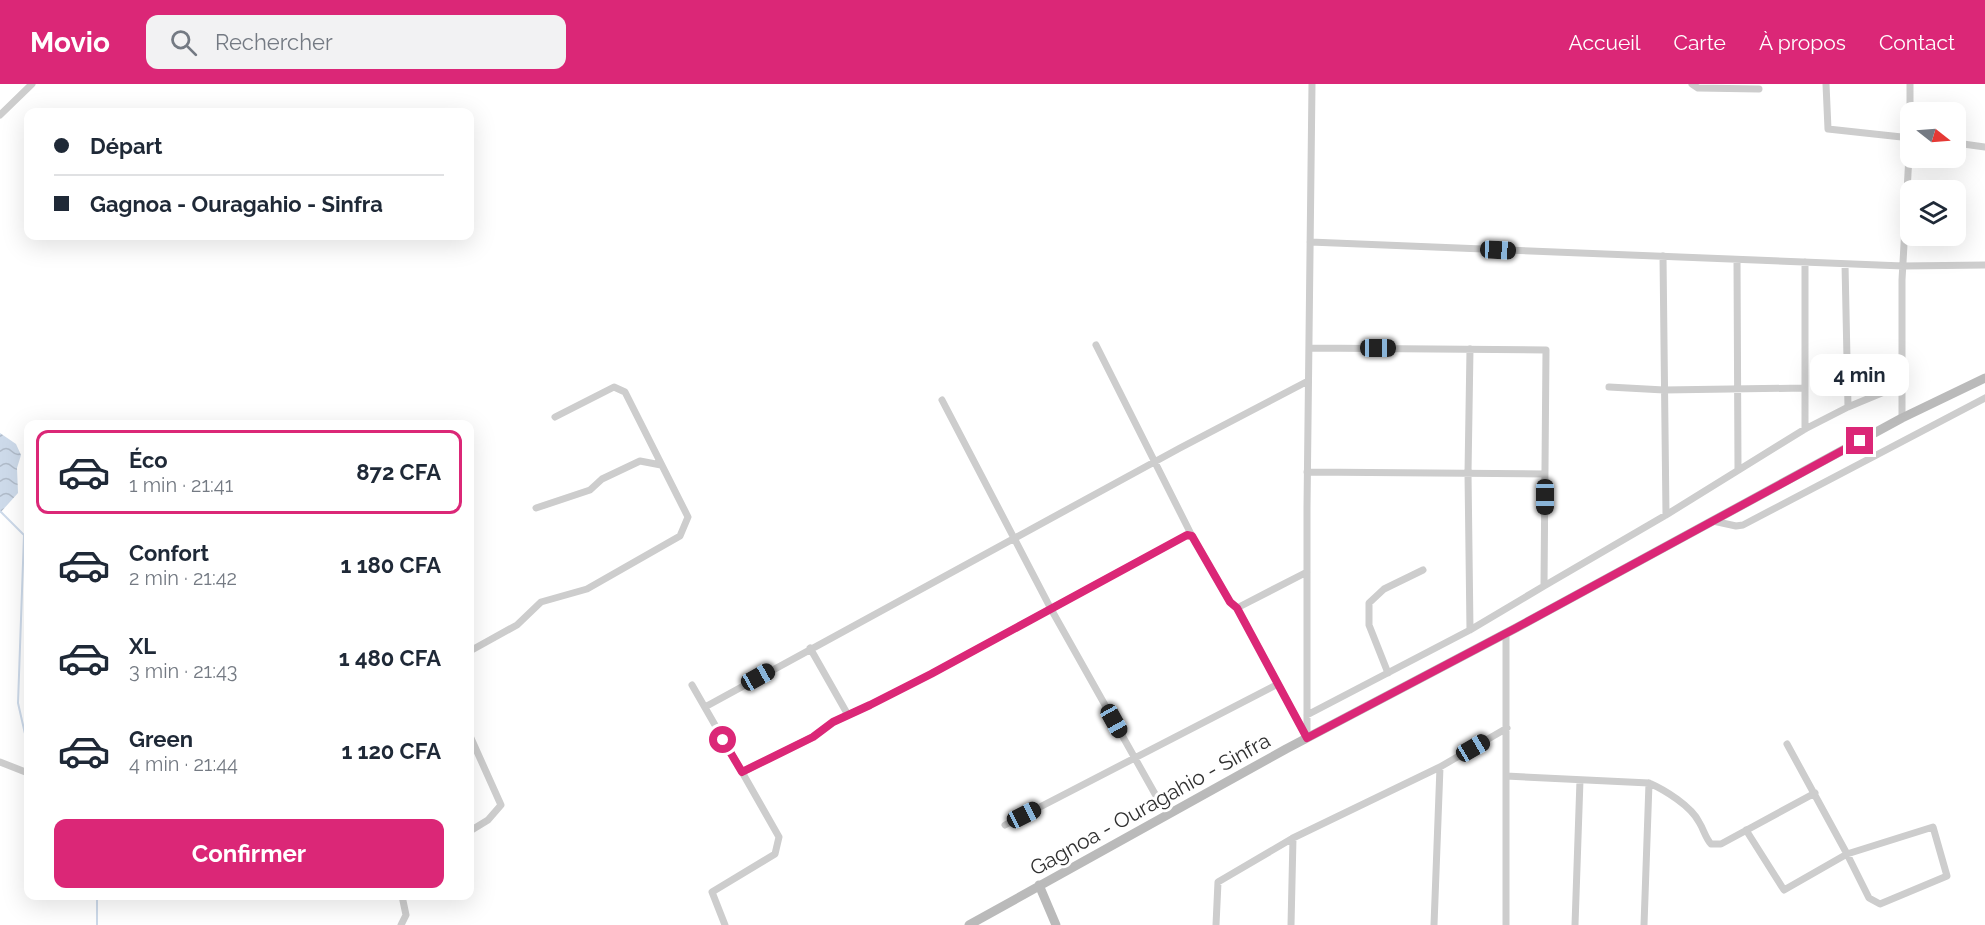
<!DOCTYPE html>
<html lang="fr">
<head>
<meta charset="utf-8">
<style>
	:root { --surface:#fff; --page:#f2f2f3; --text:#1f2937; --muted:#747a83; --line:#e0e1e3; --accent:#db2777 }
	body { margin:0; font-family:Raleway,sans-serif; background:var(--page); color:var(--text); height:100vh; display:flex; flex-direction:column; font-size:22px; white-space:nowrap }
	* { box-sizing:border-box; margin:0 }
	p { font-size:20px; color:var(--muted) }
	.icon { flex:none; width:33px; height:33px; fill:none; stroke:currentColor; stroke-width:2; stroke-linecap:round; stroke-linejoin:round }
	.map { position:relative; flex:1; overflow:hidden }
	.details { position:absolute; left:24px; top:336px; width:450px; height:480px; display:flex; flex-direction:column; background:var(--surface); border-radius:12px; box-shadow:0 6px 24px #0002 }
	.details>* { flex:none }
	.guide { position:absolute; left:24px; top:24px; width:450px; height:132px; border-radius:12px; box-shadow:0 6px 24px #0002; display:grid; align-content:center; height:132px; padding:0 30px; background:var(--surface) }
	.needle { width:39px; rotate:107deg }
	.fabs { position:absolute; left:1900px; top:18px; display:grid; gap:12px }
	.fabs a { display:grid; place-items:center; width:66px; height:66px; border-radius:12px; background:var(--surface); box-shadow:0 6px 24px #0002; font-size:30px }
	.end { position:absolute; width:27px; height:27px; margin:-14px; border:8px solid #db2777; background:#fff; box-shadow:0 0 0 3px #fff }
	.from { border-radius:50% }
	.bubble { position:absolute; height:42px; border-radius:12px; background:var(--surface); box-shadow:0 6px 24px #0002; font-size:20px; font-weight:700; line-height:42px; text-align:center }
	.car { position:absolute; width:18px; height:36px; margin:-18px -9px; border-radius:8px; box-shadow:0 0 4px 2px #0007; background:linear-gradient(#222 24%,#8ab4d8 0 40%,#222 0 76%,#8ab4d8 0 86%,#222 0) }
	.guide b { display:flex; align-items:center; gap:21px; height:57px; font-size:22px }
	.guide b+b { border-top:2px solid var(--line) }
	.guide i { width:15px; height:15px; background:var(--text) }
	ul { padding:10px 0 0; list-style:none }
	li { display:flex; align-items:center; gap:18px; height:84px; margin:0 12px 9px; padding:0 18px; border:3px solid transparent; border-radius:12px }
	li div { flex:1 }
	li b { display:block; font-size:22px }
	li em { font-style:normal; font-weight:700 }
	li.selected { border-color:var(--accent) }
	li>.icon { width:54px; height:54px; stroke-width:1.5 }
	.primary-button { display:flex; gap:12px; margin-top:auto; padding:12px 30px }
	.primary-button a { flex:1; height:69px; border-radius:12px; background:var(--accent); color:#fff; font-size:24px; font-weight:700; line-height:69px; text-align:center }
	header { display:flex; align-items:center; gap:36px; box-sizing:border-box; height:84px; padding:0 30px; background:var(--accent); color:#fff }
	header strong { font-size:28px }
	nav { display:flex; gap:33px; margin-inline-start:auto; font-size:21px }
	.search { width:420px; height:54px; background:var(--page); display:flex; align-items:center; gap:15px; box-sizing:border-box; padding:0 21px; border-radius:12px; color:var(--muted); font-size:22px }
	.map>svg:first-child { display:block }
	.water { fill:url(#water-waves) }
	.lines { fill:none; stroke-linecap:round; stroke-linejoin:round }
	.stream { stroke:#cddaea; stroke-width:2 }
	.street { stroke:#cdcdcd; stroke-width:7 }
	.secondary { stroke:#bababa; stroke-width:9 }
	.route { stroke:#db2777; stroke-width:8 }
	.labels { text-anchor:middle; dominant-baseline:central; stroke-width:6; stroke-linejoin:round; paint-order:stroke }
	.street-label { font-size:21px; fill:#303030; stroke:#fff }
</style>
</head>
<body>
<header>
<strong>Movio</strong>
<div class="search"><svg class="icon" aria-label="search" viewBox="0 0 24 24"><circle cx="10" cy="10" r="6"/><path d="M15 15l6 6"/></svg>Rechercher</div>
<nav><a>Accueil</a><a>Carte</a><a>À propos</a><a>Contact</a></nav>
</header>
<div class="map">
<svg width="1985" height="841" viewBox="0 0 1985 841">
	<defs>
		<pattern id="water-waves" width="16" height="10" patternUnits="userSpaceOnUse" patternTransform="scale(1.5)"><rect width="16" height="10" fill="#cddaea"/><path d="M0 5q4-4 8 0t8 0" fill="none" stroke="#b0bbc9"/></pattern>
	</defs>
	<rect width="100%" height="100%" fill="#fff"/>
	<path class="water" d="M0 349 16 360 21 371 17 384 18 409 0 429Z"/>
	<g class="lines">
		<path class="stream" d="M0 427 24 451 18 619 28 663
			M97 841V812"/>
		<path class="street" d="M1692 0 1698 4 1759 5
			M1826 0 1828 45 1911 54
			M0 31 32 0
			M1956 59 1985 63
			M1310 158 1903 182 1985 181
			M1663 172 1666 431
			M1737 176 1738 386
			M1845 180 1848 323
			M1096 261 1192 452
			M1309 264 1546 266 1544 502 1666 431 1805 345 1848 323 1901 301
			M1609 303 1664 306 1805 304
			M942 316 1051 525 1159 717
			M1902 334V196L1910 54V0
			M1805 345V178
			M1307 388 1545 390
			M536 424 590 406 602 395 640 377 661 381
			M1713 437 1736 442 1743 441 1985 314
			M1237 524 1306 652
			M1470 546 1468 389 1470 265
			M810 564 848 631
			M470 567 517 541 541 518 587 505 680 452 688 433 625 308 614 303 555 333
			M1388 589 1369 541V519L1384 505 1423 486
			M692 601 742 688
			M705 623 1180 364 1308 297
			M1307 631 1470 546 1544 502
			M470 652 501 721 488 736 470 747
			M1307 654V424L1312 0
			M0 678 28 689
			M1506 692 1649 699 1644 841
			M1649 699C1665 706 1691 722 1699 738 1704 746 1705 753 1711 760H1721L1815 709
			M1005 741 1278 600
			M1746 746 1784 806 1847 770 1933 743 1947 792 1880 820 1869 814 1847 770 1787 660
			M401 841 406 831 402 812
			M725 841 712 808 775 770 779 753 742 688 813 653 833 638 870 621 931 590 1187 451 1192 452 1230 518 1237 524 1307 488
			M1216 841 1218 798 1293 754 1440 683 1507 644
			M1291 841 1293 754
			M1434 841 1440 683
			M1506 841V549
			M1575 841 1580 696"/>
		<path class="secondary" d="M1039 801 1056 841
			M969 841 1286 665 1516 544 1902 334 1985 294"/>
	</g>
	<g class="lines">
		<path class="route" d="M723 656 742 688 813 653 833 638 870 621 931 590 1187 451 1192 452 1230 518 1237 524 1307 654 1516 544 1860 357"/>
	</g>
	<g class="labels">
		<g class="street-label">
			<text transform="translate(1150 720) rotate(-29)">Gagnoa - Ouragahio - Sinfra</text>
		</g>
	</g>
</svg>
<div class="fabs">
<a><svg class="needle" viewBox="-14 -14 28 28"><path d="M0-13l5 13h-10z" fill="#e53935"/><path d="M0 13l5-13h-10z" fill="#747a83"/></svg></a>
<a><svg class="icon" aria-label="layers" viewBox="0 0 24 24"><path d="M12 4l9 5-9 5-9-5zM3 14l9 5 9-5"/></svg></a>
</div>
<i class="end from" style="left:723px;top:656px"></i>
<i class="end" style="left:1860px;top:357px"></i>
<div class="bubble" style="left:1810px;top:270px;width:99px">4 min</div>
<i class="car" style="left:1498px;top:166px;rotate:93deg"></i>
<i class="car" style="left:1378px;top:264px;rotate:90deg"></i>
<i class="car" style="left:1545px;top:413px;rotate:180deg"></i>
<i class="car" style="left:758px;top:593px;rotate:61deg"></i>
<i class="car" style="left:1114px;top:637px;rotate:151deg"></i>
<i class="car" style="left:1473px;top:664px;rotate:60deg"></i>
<i class="car" style="left:1024px;top:731px;rotate:63deg"></i>
<div class="guide">
<b><i class="from"></i>Départ</b>
<b><i></i>Gagnoa - Ouragahio - Sinfra</b>
</div>
<section class="details">
<ul>
<li class="selected"><svg class="icon" aria-label="car" viewBox="0 0 24 24"><path d="M5 17H2v-5l4-1 3-4h7l3 4 3 1v5h-3M9 17h6M6 11h13"/><circle cx="7" cy="17" r="2"/><circle cx="17" cy="17" r="2"/></svg><div><b>Éco</b><p>1 min · 21:41</p></div><em>872 CFA</em></li>
<li><svg class="icon" aria-label="car" viewBox="0 0 24 24"><path d="M5 17H2v-5l4-1 3-4h7l3 4 3 1v5h-3M9 17h6M6 11h13"/><circle cx="7" cy="17" r="2"/><circle cx="17" cy="17" r="2"/></svg><div><b>Confort</b><p>2 min · 21:42</p></div><em>1 180 CFA</em></li>
<li><svg class="icon" aria-label="car" viewBox="0 0 24 24"><path d="M5 17H2v-5l4-1 3-4h7l3 4 3 1v5h-3M9 17h6M6 11h13"/><circle cx="7" cy="17" r="2"/><circle cx="17" cy="17" r="2"/></svg><div><b>XL</b><p>3 min · 21:43</p></div><em>1 480 CFA</em></li>
<li><svg class="icon" aria-label="car" viewBox="0 0 24 24"><path d="M5 17H2v-5l4-1 3-4h7l3 4 3 1v5h-3M9 17h6M6 11h13"/><circle cx="7" cy="17" r="2"/><circle cx="17" cy="17" r="2"/></svg><div><b>Green</b><p>4 min · 21:44</p></div><em>1 120 CFA</em></li>
</ul>
<div class="primary-button"><a>Confirmer</a></div>
</section>
</div>
</body>
</html>
